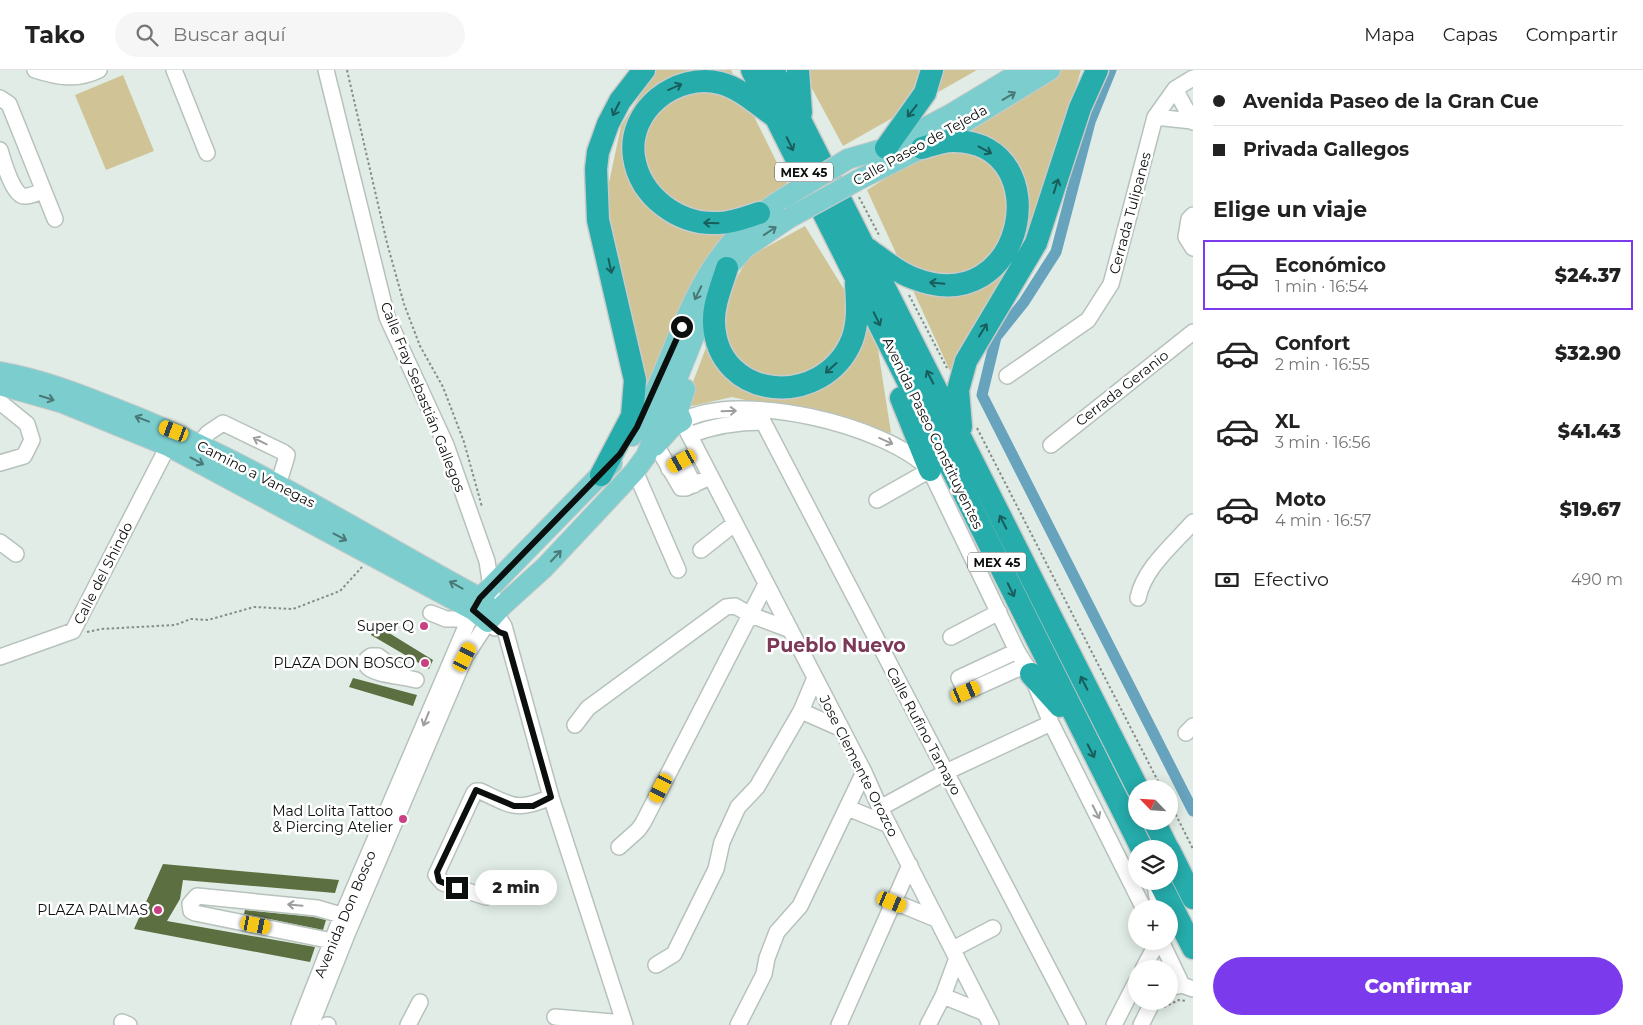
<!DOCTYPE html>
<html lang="es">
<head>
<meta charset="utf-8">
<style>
	:root { --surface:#fff; --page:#f6f6f6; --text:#222; --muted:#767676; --line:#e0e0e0; --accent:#7c3aed }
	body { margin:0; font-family:Montserrat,sans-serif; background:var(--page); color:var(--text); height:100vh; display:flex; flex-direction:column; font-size:19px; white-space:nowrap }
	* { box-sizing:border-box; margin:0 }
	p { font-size:16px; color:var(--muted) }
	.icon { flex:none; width:28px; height:28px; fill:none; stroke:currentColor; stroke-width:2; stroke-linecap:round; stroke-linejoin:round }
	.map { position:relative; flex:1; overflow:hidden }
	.side { display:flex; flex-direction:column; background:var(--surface); width:450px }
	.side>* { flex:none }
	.guide { display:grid; align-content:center; height:110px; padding:0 20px; background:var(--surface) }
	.needle { width:32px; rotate:295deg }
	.controls { position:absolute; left:1128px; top:710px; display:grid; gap:10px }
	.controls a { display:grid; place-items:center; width:50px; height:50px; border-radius:50%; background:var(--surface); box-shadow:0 2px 12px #0003; font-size:25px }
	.end { position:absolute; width:22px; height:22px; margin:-11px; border:6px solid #0b0f0d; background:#fff; box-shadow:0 0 0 2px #fff }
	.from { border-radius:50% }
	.bubble { position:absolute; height:35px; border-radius:18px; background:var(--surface); box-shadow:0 2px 12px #0003; font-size:16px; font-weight:800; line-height:35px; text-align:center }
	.car { position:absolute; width:15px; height:30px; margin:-15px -8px; border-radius:6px; box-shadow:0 0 4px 1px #0007; background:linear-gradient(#f5c518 24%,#345 0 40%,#f5c518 0 76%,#345 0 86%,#f5c518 0) }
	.guide b { display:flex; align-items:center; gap:18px; height:48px; font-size:19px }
	.guide b+b { border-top:1px solid var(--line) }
	.guide i { width:12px; height:12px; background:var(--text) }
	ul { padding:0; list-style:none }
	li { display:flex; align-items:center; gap:15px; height:70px; margin:0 10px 8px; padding:0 10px; border:2px solid transparent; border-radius:0px }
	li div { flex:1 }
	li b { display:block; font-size:19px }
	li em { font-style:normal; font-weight:800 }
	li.on { border-color:var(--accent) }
	li>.icon { width:45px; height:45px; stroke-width:1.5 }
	h2 { padding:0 20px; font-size:22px; line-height:60px }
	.pay { display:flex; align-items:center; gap:12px; height:55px; padding:0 20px; font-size:19px }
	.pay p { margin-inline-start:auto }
	.button { display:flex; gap:10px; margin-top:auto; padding:10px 20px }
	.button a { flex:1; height:58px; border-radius:30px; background:var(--accent); color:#fff; font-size:20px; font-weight:800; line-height:58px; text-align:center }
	header { display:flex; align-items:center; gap:30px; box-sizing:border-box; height:70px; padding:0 25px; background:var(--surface); border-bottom:1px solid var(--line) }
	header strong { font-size:24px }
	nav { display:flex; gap:28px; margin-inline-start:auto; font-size:18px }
	.search { width:350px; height:45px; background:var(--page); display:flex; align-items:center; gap:12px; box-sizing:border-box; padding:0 18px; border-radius:28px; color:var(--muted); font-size:19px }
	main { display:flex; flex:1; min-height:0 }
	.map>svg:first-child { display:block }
	.green { fill:#d0c496 }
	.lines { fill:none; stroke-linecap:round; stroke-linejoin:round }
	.canal { stroke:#67a3bd; stroke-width:11 }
	.building { fill:#5b6f40 }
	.minor-casing { stroke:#b7c2bc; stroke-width:18 }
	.major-casing { stroke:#c9caca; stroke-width:22 }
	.highway-casing { stroke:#c9caca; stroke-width:25 }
	.path { stroke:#858d88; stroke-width:2; stroke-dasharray:2.5 2.5; stroke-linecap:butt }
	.minor { stroke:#fff; stroke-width:15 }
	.major { stroke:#7ccdcd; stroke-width:20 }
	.highway { stroke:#25acab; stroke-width:22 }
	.major-bridge-casing { stroke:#c9caca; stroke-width:22; stroke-linecap:butt }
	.major-bridge { stroke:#7ccdcd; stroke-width:20 }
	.oneway { stroke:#185e5c }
	.oneway2 { stroke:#497877 }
	.oneway3 { stroke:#9d9f9e }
	.route { stroke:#0b0f0d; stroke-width:6 }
	.poi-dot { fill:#c84182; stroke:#fff; stroke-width:2 }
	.labels { text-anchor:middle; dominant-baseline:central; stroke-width:5; stroke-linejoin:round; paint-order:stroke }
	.shield { fill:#fff; stroke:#545756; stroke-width:1 }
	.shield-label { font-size:12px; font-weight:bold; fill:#0b0f0d }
	.street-label { font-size:14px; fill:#0b0f0d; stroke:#fff }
	.poi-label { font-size:14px; fill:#0b0f0d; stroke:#fff; text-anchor:end }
	.district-label { font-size:19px; font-weight:bold; fill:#7c3856; stroke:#fff }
</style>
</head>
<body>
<header>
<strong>Tako</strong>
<div class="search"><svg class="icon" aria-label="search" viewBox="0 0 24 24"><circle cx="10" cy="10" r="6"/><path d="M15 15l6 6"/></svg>Buscar aquí</div>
<nav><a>Mapa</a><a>Capas</a><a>Compartir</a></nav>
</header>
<main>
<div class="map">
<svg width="1193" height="955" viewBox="0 0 1193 955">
	<rect width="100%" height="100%" fill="#e0ece5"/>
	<path class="green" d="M656 0H731L787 113 718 171 643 327 603 141 621 56Z
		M802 0H977L843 76Z
		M1054 0H1081L1039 147 950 301 867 120Z
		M123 5 154 81 106 100 75 25Z
		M805 156 877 273 891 363 732 327 683 338 722 236 748 187Z"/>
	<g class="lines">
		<path class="canal" d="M1111 0 1090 52 1056 182 1024 232 996 267 982 325 1193 741"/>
	</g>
	<path class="building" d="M376 555 433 590 429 599 371 565Z
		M353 608 417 625 413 636 349 617Z
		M163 794 339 810 335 823 183 810 180 829 167 851 315 877 310 892 134 859Z
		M245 840 313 847 326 850 323 860 244 844Z"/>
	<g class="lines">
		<g class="minor-casing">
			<path id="minor" d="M35 0C57 7 77 11 99 0
				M174 0 207 83
				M326 0 387 247 446 375 487 491 495 543 504 556 551 727 625 955
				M1175 19 1193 52
				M0 28 9 34 55 149
				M1155 47 1192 51
				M0 80C3 90 13 126 24 126 30 127 38 122 44 121
				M1193 145 1189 149 1186 167 1193 178
				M1007 306 1088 250 1111 214 1155 47 1175 19 1193 8
				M0 332 27 354 32 370 24 386 0 393
				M757 340 1078 955
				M690 365C713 356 737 352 763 352
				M199 374 208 363 223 353 283 382 287 385 286 389 278 415
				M656 375 681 418H686L710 407
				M1051 375 1193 262
				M669 399 682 391 694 415
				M635 401 678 500
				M877 430 930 400
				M0 472 16 484
				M701 480 734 454
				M1138 528C1144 498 1173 475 1193 452
				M431 543 446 549H469
				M951 567 999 542
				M1017 581 959 608 966 622 1026 595
				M0 587 73 561 168 376
				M405 606 378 586H371L367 589V596C373 605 404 606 416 610
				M801 641 842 659
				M575 655 588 638 726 537 735 536 751 545 788 559
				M1186 663 1193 656
				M848 738 889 755
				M880 738 946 702 1051 653
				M619 777 638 760 643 753 766 514
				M1155 815 1159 839
				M486 827 443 813 436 805 474 723 476 721H480C512 736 517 742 551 727
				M892 831 936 849
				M1161 871 1182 915
				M342 873 195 843 191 841 190 834 197 826 317 838 351 848
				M953 879 993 858
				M656 895 674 884 716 799 722 772 738 737 757 717 801 641 815 608
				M1143 899 1158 871
				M1169 918 1182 915 1193 919
				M943 926 985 943
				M555 947 624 953
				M122 952 129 955
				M299 955 337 858 473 540
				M311 955 348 862 465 587 488 552 495 558
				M327 955H328
				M408 955 420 932
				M738 955 764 904 767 888 777 862 800 836 864 702
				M839 955 910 795
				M928 955 943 926 957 888
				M991 955 880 738 864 702 682 351C740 320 884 354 930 400L1017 581 1031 604 1051 653 1144 839
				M1114 955 1136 912
				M1141 955 1153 931"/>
		</g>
		<g class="major-casing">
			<path id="major" d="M848 89 886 78 951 44 1024 0
				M858 110 922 78 1050 0
				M0 302C41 309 79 324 119 340 246 389 360 463 480 528L495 543
				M0 315 63 333 168 376 473 540 488 552 503 535 545 497 635 401 646 386 697 259 727 198 745 178 789 148
				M632 366C685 278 687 187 784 128
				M655 376 672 357 682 351 678 341 685 319
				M474 539 480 528 612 393"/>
		</g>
		<g class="highway-casing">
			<path id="highway" d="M752 0 1142 779
				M773 0 801 52 1138 719
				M798 0 801 43
				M886 78 925 23 932 0
				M759 143C746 147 732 153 718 153 679 155 640 127 634 87 627 40 676 2 720 13 740 18 757 34 774 46
				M868 179C883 190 897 202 913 208 1026 253 1059 73 955 71 944 70 932 75 922 78
				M727 198C722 215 713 235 714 253 717 332 824 339 852 270 859 251 857 233 856 213
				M901 328 930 400
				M961 357 958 320 966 291 1036 173 1080 38 1097 0
				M601 405 632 346 635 310 598 150 596 99 598 82 608 54 620 31 644 0
				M1031 604 1060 636
				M1154 751 1168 779
				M1169 780 1193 828
				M1159 811 1193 878"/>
		</g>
		<path class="path" d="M347 0 387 173 404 234 420 276 443 317 464 372 482 437
			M859 127 880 167
			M909 225 947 298
			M977 358 1162 719
			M87 562 101 559 175 555 191 549 208 550 254 537 293 539 340 521 362 497
			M1169 731 1193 779
			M1164 937 1179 930 1186 931"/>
		<use href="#minor" class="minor"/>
		<use href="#major" class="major"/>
		<use href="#highway" class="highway"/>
		<g class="major-bridge-casing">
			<path id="major-bridge" d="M784 128 848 89
				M789 148 858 110"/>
		</g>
		<use href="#major-bridge" class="major-bridge"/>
	</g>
	<defs><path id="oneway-shaft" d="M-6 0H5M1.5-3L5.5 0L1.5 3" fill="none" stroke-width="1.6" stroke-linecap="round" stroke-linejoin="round" transform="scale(1.25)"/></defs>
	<g class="oneway">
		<use href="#oneway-shaft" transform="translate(675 17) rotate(-24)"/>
		<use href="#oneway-shaft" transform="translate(616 39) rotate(117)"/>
		<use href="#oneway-shaft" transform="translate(912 41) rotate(128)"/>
		<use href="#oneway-shaft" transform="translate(790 74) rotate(64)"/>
		<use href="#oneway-shaft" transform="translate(985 80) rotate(28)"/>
		<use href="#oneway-shaft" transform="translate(1056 116) rotate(-72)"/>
		<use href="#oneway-shaft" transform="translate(711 153) rotate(-178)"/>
		<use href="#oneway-shaft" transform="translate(610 196) rotate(78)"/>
		<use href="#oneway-shaft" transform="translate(937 213) rotate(-175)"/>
		<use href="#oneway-shaft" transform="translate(877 249) rotate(64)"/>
		<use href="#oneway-shaft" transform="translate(983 260) rotate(-58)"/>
		<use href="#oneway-shaft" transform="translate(831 298) rotate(138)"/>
		<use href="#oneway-shaft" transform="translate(930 307) rotate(-117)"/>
		<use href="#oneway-shaft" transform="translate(1003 452) rotate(-117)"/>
		<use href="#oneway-shaft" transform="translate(1011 520) rotate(64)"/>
		<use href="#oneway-shaft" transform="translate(1084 613) rotate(-117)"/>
		<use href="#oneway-shaft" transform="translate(1091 681) rotate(63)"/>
	</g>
	<g class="oneway2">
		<use href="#oneway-shaft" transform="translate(1009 26) rotate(-31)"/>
		<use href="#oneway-shaft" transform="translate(770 161) rotate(-34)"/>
		<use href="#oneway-shaft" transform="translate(698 223) rotate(116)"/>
		<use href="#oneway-shaft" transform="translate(47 328) rotate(17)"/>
		<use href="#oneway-shaft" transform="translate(142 349) rotate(-159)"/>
		<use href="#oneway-shaft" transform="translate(197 391) rotate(28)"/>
		<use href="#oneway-shaft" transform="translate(340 467) rotate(28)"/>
		<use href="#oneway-shaft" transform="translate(556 486) rotate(-47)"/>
		<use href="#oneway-shaft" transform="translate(456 515) rotate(-151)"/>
	</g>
	<g class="oneway3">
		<use href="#oneway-shaft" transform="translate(729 341) rotate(-2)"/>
		<use href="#oneway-shaft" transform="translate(260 371) rotate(-154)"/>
		<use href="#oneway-shaft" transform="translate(886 371) rotate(24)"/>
		<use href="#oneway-shaft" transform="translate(426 649) rotate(112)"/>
		<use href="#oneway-shaft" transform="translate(1096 742) rotate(63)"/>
		<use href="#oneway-shaft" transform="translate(295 835) rotate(-175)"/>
	</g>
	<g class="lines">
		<path class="route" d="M457 818 439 811 437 802 476 720 514 736H533L551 727 505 564 499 562 473 540 480 528 620 384 637 357 682 257"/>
	</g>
	<g class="poi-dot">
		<circle cx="424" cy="556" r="5"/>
		<circle cx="425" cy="593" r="5"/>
		<circle cx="403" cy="749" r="5"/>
		<circle cx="158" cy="840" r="5"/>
	</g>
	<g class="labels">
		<g class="shield">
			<rect x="775" y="92.5" width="58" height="19" rx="4"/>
			<rect x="968" y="482.5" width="58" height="19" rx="4"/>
		</g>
		<g class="shield-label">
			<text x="804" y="102">MEX 45</text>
			<text x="997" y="492">MEX 45</text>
		</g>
		<g class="street-label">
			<text transform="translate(920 75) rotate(-29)">Calle Paseo de Tejeda</text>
			<text transform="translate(1130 143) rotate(-75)">Cerrada Tulipanes</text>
			<text transform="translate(1122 318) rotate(-38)">Cerrada Geranio</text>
			<text transform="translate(423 327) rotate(68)">Calle Fray Sebastián Gallegos</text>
			<text transform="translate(933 363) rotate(64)">Avenida Paseo Constituyentes</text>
			<text transform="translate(256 404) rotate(27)">Camino a Vanegas</text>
			<text transform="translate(103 503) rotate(-63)">Calle del Shindo</text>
			<text transform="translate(924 661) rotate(62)">Calle Rufino Tamayo</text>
			<text transform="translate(859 696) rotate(63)">Jose Clemente Orozco</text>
			<text transform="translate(345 844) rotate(-67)">Avenida Don Bosco</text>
		</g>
		<g class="poi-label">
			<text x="414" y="556">Super Q</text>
			<text x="415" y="593">PLAZA DON BOSCO</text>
			<text x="393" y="741">Mad Lolita Tattoo<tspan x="393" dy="16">&amp; Piercing Atelier</tspan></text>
			<text x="148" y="840">PLAZA PALMAS</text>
		</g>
		<g class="district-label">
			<text x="836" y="575">Pueblo Nuevo</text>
		</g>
	</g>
</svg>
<div class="controls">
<a><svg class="needle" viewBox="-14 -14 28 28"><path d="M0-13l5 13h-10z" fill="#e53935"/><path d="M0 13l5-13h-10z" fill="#767676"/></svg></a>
<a><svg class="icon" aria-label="layers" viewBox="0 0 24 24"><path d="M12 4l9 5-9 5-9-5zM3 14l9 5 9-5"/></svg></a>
<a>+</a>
<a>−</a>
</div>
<i class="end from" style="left:682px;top:257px"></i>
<i class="end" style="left:457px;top:818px"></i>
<div class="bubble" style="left:475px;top:800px;width:82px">2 min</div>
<i class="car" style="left:174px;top:361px;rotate:291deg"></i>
<i class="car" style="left:682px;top:391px;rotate:241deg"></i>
<i class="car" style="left:465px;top:587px;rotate:27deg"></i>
<i class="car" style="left:966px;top:622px;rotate:67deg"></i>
<i class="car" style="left:661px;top:718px;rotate:207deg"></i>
<i class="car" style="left:892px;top:832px;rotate:112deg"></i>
<i class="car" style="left:256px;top:855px;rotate:101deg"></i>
</div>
<section class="side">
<div class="guide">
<b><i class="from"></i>Avenida Paseo de la Gran Cue</b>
<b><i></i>Privada Gallegos</b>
</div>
<h2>Elige un viaje</h2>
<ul>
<li class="on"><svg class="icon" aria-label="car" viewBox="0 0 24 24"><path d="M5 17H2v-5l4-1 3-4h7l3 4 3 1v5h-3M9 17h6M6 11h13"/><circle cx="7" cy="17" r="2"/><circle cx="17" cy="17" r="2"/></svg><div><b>Económico</b><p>1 min · 16:54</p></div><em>$24.37</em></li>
<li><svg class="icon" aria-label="car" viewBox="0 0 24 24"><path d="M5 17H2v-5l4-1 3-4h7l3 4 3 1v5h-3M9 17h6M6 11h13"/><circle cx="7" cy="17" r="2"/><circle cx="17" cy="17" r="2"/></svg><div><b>Confort</b><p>2 min · 16:55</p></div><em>$32.90</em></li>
<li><svg class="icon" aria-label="car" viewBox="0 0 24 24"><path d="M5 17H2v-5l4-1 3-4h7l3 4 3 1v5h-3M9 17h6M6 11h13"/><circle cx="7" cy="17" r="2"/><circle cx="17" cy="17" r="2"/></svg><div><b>XL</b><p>3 min · 16:56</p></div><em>$41.43</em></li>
<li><svg class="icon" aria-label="car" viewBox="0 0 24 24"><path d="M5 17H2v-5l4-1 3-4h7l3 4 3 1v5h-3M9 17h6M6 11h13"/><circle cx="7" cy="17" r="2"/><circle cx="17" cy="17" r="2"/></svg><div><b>Moto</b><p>4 min · 16:57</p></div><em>$19.67</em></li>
</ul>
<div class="pay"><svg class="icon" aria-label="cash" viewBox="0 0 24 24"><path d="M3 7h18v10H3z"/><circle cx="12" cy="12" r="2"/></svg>Efectivo<p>490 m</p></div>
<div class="button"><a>Confirmar</a></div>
</section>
</main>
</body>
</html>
